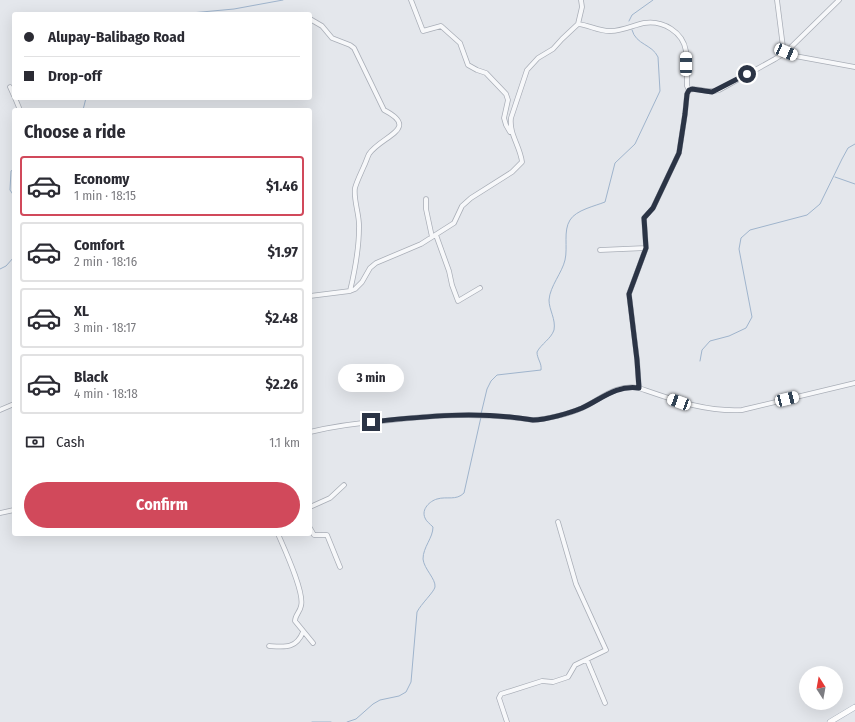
<!DOCTYPE html>
<html lang="en">
<head>
<meta charset="utf-8">
<style>
	:root { --surface:#fff; --page:#f2f2f3; --text:#2b2b33; --muted:#7c7c81; --line:#e1e1e2; --accent:#d1495b }
	body { margin:0; font-family:"Fira Sans Condensed",sans-serif; background:var(--page); color:var(--text); height:100vh; display:flex; flex-direction:column; font-size:15px; white-space:nowrap }
	* { box-sizing:border-box; margin:0 }
	p { font-size:13px; color:var(--muted) }
	.icon { flex:none; width:22px; height:22px; fill:none; stroke:currentColor; stroke-width:2; stroke-linecap:round; stroke-linejoin:round }
	.map { position:relative; flex:1; overflow:hidden }
	.panel { position:absolute; left:12px; top:108px; width:300px; height:428px; display:flex; flex-direction:column; background:var(--surface); border-radius:4px; box-shadow:0 4px 16px #0002 }
	.panel>* { flex:none }
	.top-card { position:absolute; left:12px; top:12px; width:300px; height:88px; border-radius:4px; box-shadow:0 4px 16px #0002; display:grid; align-content:center; height:88px; padding:0 12px; background:var(--surface) }
	.needle { width:26px; rotate:349deg }
	.tools { position:absolute; left:799px; top:666px; display:grid; gap:8px }
	.tools a { display:grid; place-items:center; width:44px; height:44px; border-radius:50%; background:var(--surface); box-shadow:0 4px 16px #0002; font-size:20px }
	.end { position:absolute; width:18px; height:18px; margin:-9px; border:5px solid #2b3445; background:#fff; box-shadow:0 0 0 2px #fff }
	.from { border-radius:50% }
	.bubble { position:absolute; height:28px; border-radius:14px; background:var(--surface); box-shadow:0 4px 16px #0002; font-size:13px; font-weight:700; line-height:28px; text-align:center }
	.car { position:absolute; width:12px; height:24px; margin:-12px -6px; border-radius:5px; box-shadow:0 0 3px 1px #0007; background:linear-gradient(#fff 24%,#345 0 40%,#fff 0 76%,#345 0 86%,#fff 0) }
	.top-card b { display:flex; align-items:center; gap:14px; height:38px; font-size:15px }
	.top-card b+b { border-top:1px solid var(--line) }
	.top-card i { width:10px; height:10px; background:var(--text) }
	ul { padding:0; list-style:none }
	li { display:flex; align-items:center; gap:12px; height:60px; margin:0 8px 6px; padding:0 4px; border:2px solid var(--line); border-radius:4px }
	li div { flex:1 }
	li b { display:block; font-size:15px }
	li em { font-style:normal; font-weight:700 }
	li.active { border-color:var(--accent) }
	li>.icon { width:36px; height:36px; stroke-width:1.5 }
	h2 { padding:0 12px; font-size:18px; line-height:48px }
	.pay { display:flex; align-items:center; gap:10px; height:44px; padding:0 12px; font-size:15px }
	.pay p { margin-inline-start:auto }
	.cta { display:flex; gap:8px; margin-top:auto; padding:8px 12px }
	.cta a { flex:1; height:46px; border-radius:24px; background:var(--accent); color:#fff; font-size:16px; font-weight:700; line-height:46px; text-align:center }
	.map>svg:first-child { display:block }
	.lines { fill:none; stroke-linecap:round; stroke-linejoin:round }
	.stream { stroke:#9fb4cc; stroke-width:1 }
	.minor-casing { stroke:#a9aeb7; stroke-width:5.5 }
	.major-casing { stroke:#a3abb8; stroke-width:6 }
	.minor { stroke:#f7f8fa; stroke-width:4 }
	.major { stroke:#fff; stroke-width:5 }
	.route { stroke:#2b3445; stroke-width:5 }
</style>
</head>
<body>
<div class="map">
<svg width="855" height="722" viewBox="0 0 855 722">
	<rect width="100%" height="100%" fill="#e4e7ec"/>
	<g class="lines">
		<path class="stream" d="M180 14 234 9 283 0
			M629 21 632 15 653 0
			M83 110 86 98
			M14 169 11 171 10 190 14 196
			M835 177 855 184
			M0 269 6 266 14 257
			M700 361 702 350 710 341 729 336 746 328 752 317 739 249 741 238 750 230 807 215 820 204 842 159 848 148 855 144
			M481 414 487 389 491 381 497 375 541 370C542 363 537 359 537 352 541 344 551 339 554 330 556 319 549 310 549 300 550 286 562 273 565 260 568 247 563 231 570 220 576 210 595 206 605 202L615 163 635 144 660 91 658 57C652 44 636 45 632 30
			M312 722H331
			M347 722 356 719 373 704 380 700 399 696 406 692 411 682 417 612C421 604 434 592 435 587 436 579 424 569 423 559 423 547 433 538 433 527 430 524 426 521 425 518 421 509 430 501 437 499 447 496 456 501 464 493L481 417"/>
		<g class="minor-casing">
			<path id="minor" d="M411 0 423 31 441 26 460 43 468 65 477 70 486 73 506 94 508 100 504 118 506 125 510 132
				M777 0 783 47 786 52 795 56 855 67
				M310 19 322 26 332 38 350 45 354 48 384 110C421 129 381 136 369 154 367 158 366 162 364 166 361 173 357 181 355 188 353 199 360 216 359 228 359 249 355 270 350 291
				M578 24C589 25 600 32 611 31 622 31 634 25 644 23 663 20 683 32 686 51 687 62 687 74 687 86L689 90
				M10 87 14 96
				M15 98 20 110
				M426 199V209L432 237
				M436 235 449 271 452 285 458 301 480 288
				M600 250 646 248
				M310 296 350 291 355 289 362 282 370 268 376 263 421 244 454 223 462 206 471 198 512 172 522 162C520 146 509 134 511 118L527 70 538 58 553 49 562 39 578 24 582 7 581 0
				M639 388 637 359 629 294 646 248 644 218 653 208 679 153 685 114 687 94 689 90C699 87 707 94 719 90L775 59 786 52 839 0
				M0 410 14 404
				M310 432C334 426 358 423 383 421 433 415 483 412 533 420 547 419 569 414 582 408 602 399 614 384 639 388 674 400 705 412 742 410L855 383
				M310 507 330 498 344 485
				M0 513 14 510
				M310 528 314 535H327L340 567
				M278 534C284 548 305 593 301 606 300 612 295 615 295 621L313 643
				M269 646C285 647 296 649 303 632
				M587 660 605 703
				M507 722 499 698 501 694 542 681 553 682 568 677 575 665 606 650 576 584 558 522"/>
		</g>
		<g class="major-casing">
			<path id="major" d="M830 722 855 707"/>
		</g>
		<use href="#minor" class="minor"/>
		<use href="#major" class="major"/>
	</g>
	<g class="lines">
		<path class="route" d="M371 422C425 416 479 411 533 420 546 420 570 413 582 408 602 399 615 385 639 388L637 360 629 294 646 248 644 218 653 208 679 153 685 114 687 94 689 90 692 89 712 92 747 74"/>
	</g>
</svg>
<div class="tools">
<a><svg class="needle" viewBox="-14 -14 28 28"><path d="M0-13l5 13h-10z" fill="#e53935"/><path d="M0 13l5-13h-10z" fill="#7c7c81"/></svg></a>
</div>
<i class="end from" style="left:747px;top:74px"></i>
<i class="end" style="left:371px;top:422px"></i>
<div class="bubble" style="left:338px;top:364px;width:66px">3 min</div>
<i class="car" style="left:786px;top:52px;rotate:113deg"></i>
<i class="car" style="left:686px;top:64px;rotate:0deg"></i>
<i class="car" style="left:787px;top:399px;rotate:76deg"></i>
<i class="car" style="left:679px;top:402px;rotate:290deg"></i>
<div class="top-card">
<b><i class="from"></i>Alupay-Balibago Road</b>
<b><i></i>Drop-off</b>
</div>
<section class="panel">
<h2>Choose a ride</h2>
<ul>
<li class="active"><svg class="icon" aria-label="car" viewBox="0 0 24 24"><path d="M5 17H2v-5l4-1 3-4h7l3 4 3 1v5h-3M9 17h6M6 11h13"/><circle cx="7" cy="17" r="2"/><circle cx="17" cy="17" r="2"/></svg><div><b>Economy</b><p>1 min · 18:15</p></div><em>$1.46</em></li>
<li><svg class="icon" aria-label="car" viewBox="0 0 24 24"><path d="M5 17H2v-5l4-1 3-4h7l3 4 3 1v5h-3M9 17h6M6 11h13"/><circle cx="7" cy="17" r="2"/><circle cx="17" cy="17" r="2"/></svg><div><b>Comfort</b><p>2 min · 18:16</p></div><em>$1.97</em></li>
<li><svg class="icon" aria-label="car" viewBox="0 0 24 24"><path d="M5 17H2v-5l4-1 3-4h7l3 4 3 1v5h-3M9 17h6M6 11h13"/><circle cx="7" cy="17" r="2"/><circle cx="17" cy="17" r="2"/></svg><div><b>XL</b><p>3 min · 18:17</p></div><em>$2.48</em></li>
<li><svg class="icon" aria-label="car" viewBox="0 0 24 24"><path d="M5 17H2v-5l4-1 3-4h7l3 4 3 1v5h-3M9 17h6M6 11h13"/><circle cx="7" cy="17" r="2"/><circle cx="17" cy="17" r="2"/></svg><div><b>Black</b><p>4 min · 18:18</p></div><em>$2.26</em></li>
</ul>
<div class="pay"><svg class="icon" aria-label="cash" viewBox="0 0 24 24"><path d="M3 7h18v10H3z"/><circle cx="12" cy="12" r="2"/></svg>Cash<p>1.1 km</p></div>
<div class="cta"><a>Confirm</a></div>
</section>
</div>
</body>
</html>
